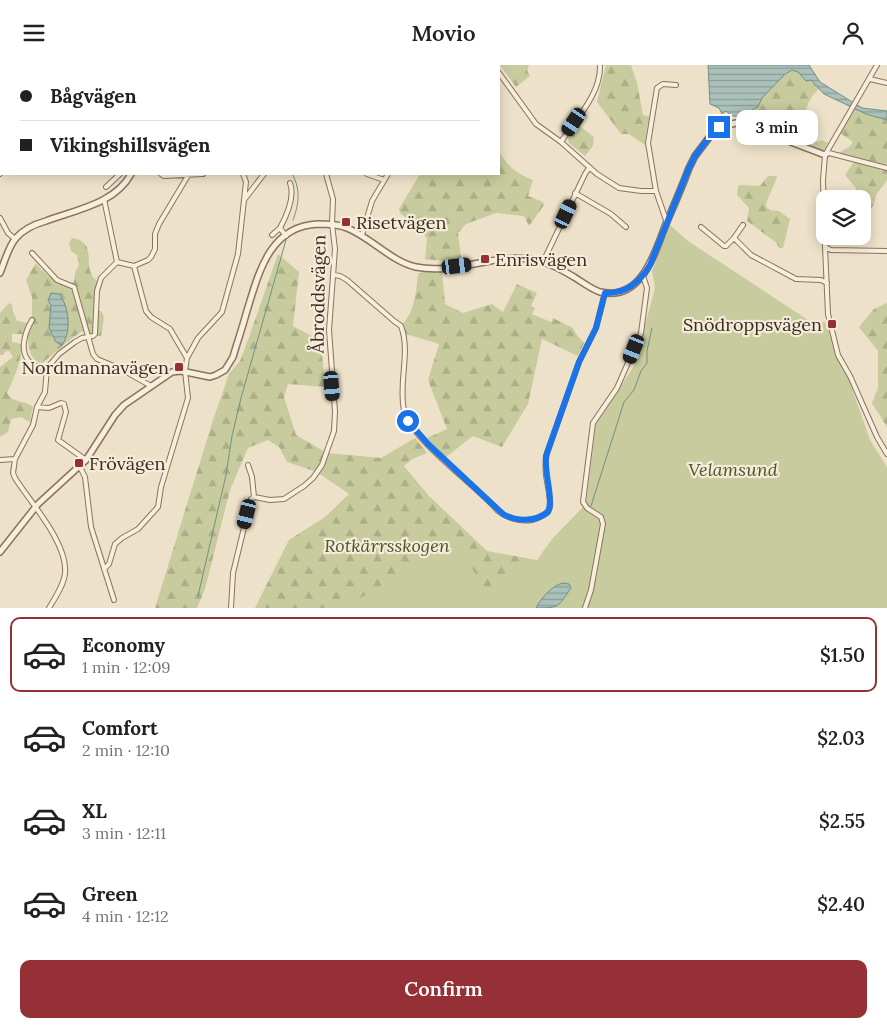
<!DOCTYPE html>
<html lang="en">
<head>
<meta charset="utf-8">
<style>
	:root { --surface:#fff; --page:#f6f6f6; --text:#202124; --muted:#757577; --line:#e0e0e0; --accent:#953136 }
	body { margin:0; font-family:Lora,serif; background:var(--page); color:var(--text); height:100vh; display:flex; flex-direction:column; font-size:19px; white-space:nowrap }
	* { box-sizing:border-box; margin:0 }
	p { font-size:16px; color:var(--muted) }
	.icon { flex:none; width:28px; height:28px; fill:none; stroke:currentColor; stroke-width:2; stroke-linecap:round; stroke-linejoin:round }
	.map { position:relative; height:543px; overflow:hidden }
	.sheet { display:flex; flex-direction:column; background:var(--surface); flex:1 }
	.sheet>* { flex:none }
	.hud { position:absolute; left:0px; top:0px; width:500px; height:110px; box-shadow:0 2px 12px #0003; display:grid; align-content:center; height:110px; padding:0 20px; background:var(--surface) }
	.tools { position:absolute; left:816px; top:125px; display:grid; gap:10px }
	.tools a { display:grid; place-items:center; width:55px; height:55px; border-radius:10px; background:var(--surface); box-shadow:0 2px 12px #0003; font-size:25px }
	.end { position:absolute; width:22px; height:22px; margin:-11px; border:6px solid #1a73e8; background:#fff; box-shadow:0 0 0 2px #fff }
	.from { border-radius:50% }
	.bubble { position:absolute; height:35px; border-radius:10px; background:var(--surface); box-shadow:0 2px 12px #0003; font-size:16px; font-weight:600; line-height:35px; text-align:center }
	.car { position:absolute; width:15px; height:30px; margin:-15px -8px; border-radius:6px; box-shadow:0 0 4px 1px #0007; background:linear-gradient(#222 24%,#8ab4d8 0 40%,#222 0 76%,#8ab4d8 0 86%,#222 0) }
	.hud b { display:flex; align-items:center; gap:18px; height:48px; font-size:19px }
	.hud b+b { border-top:1px solid var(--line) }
	.hud i { width:12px; height:12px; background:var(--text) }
	ul { padding:9px 0 0; list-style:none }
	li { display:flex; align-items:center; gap:15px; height:75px; margin:0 10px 8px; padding:0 10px; border:2px solid transparent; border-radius:10px }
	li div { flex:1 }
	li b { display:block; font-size:19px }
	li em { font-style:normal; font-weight:600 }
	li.selected { border-color:var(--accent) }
	li>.icon { width:45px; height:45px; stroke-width:1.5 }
	.primary-button { display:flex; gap:10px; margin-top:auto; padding:10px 20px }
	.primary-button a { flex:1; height:58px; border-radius:10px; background:var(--accent); color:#fff; font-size:20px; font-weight:600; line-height:58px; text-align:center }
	header { display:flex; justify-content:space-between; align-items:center; height:65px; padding:0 20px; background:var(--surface); font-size:22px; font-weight:600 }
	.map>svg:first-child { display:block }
	.forest { fill:url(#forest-firs) }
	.park { fill:#c7cb9d }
	.water { fill:url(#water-rules); stroke:#709087 }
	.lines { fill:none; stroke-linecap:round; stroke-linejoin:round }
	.stream { stroke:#709087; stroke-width:1 }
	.minor-casing { stroke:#89735e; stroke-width:6 }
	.tertiary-casing { stroke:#89735e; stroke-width:8 }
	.minor { stroke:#f8eedc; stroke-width:4 }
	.tertiary { stroke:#f8eedc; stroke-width:5 }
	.route { stroke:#1a73e8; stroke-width:6 }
	.poi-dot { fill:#953136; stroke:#f4ebd8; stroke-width:2 }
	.labels { text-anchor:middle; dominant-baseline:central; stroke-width:4.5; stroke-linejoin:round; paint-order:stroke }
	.poi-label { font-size:18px; fill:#3a2c21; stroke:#f4ebd8; text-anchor:start }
	.street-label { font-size:18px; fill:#3a2c21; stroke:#f4ebd8 }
	.park-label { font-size:18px; font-style:italic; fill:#4c5529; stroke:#f4ebd8 }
</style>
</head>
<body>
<header><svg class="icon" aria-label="menu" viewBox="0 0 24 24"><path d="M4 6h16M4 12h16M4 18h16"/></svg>Movio<svg class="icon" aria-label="person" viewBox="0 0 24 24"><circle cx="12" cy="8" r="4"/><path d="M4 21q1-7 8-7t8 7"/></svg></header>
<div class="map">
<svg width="887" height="543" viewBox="0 0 887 543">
	<defs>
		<pattern id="forest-firs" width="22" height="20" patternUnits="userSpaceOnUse" patternTransform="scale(1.25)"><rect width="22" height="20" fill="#c7cb9d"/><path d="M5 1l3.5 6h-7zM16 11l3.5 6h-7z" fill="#acae87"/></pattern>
		<pattern id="water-rules" width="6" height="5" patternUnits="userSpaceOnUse" patternTransform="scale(1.25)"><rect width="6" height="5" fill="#aac1b9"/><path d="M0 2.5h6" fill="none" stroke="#8b9d96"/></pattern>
	</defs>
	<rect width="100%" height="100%" fill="#ede1c9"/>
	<path class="forest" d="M500 0H529L527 5 530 11 516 22Z
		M606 0H631L637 18 643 50 650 52 647 62 645 80 629 69H621L597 37Z
		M792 5 798 7 806 15H811L819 24C802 39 800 61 817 77L822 75 828 78 825 84 821 86 751 55 749 50 753 44 758 42 762 33 784 10Z
		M854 43 866 49 887 55V98L885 101 839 89C843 83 850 84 853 77L840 68Z
		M577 59 594 72 593 81 585 91 569 78 568 73Z
		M499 86C507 101 517 109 533 115L528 131 543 137 544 140 529 161 524 151 496 148 466 159 458 168 461 193 444 196 425 194 427 173 420 164 400 148 399 144 420 109H499Z
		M854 97 887 105V115L876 130 874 139 871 144 866 146 863 152 862 134H855L856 123 845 110Z
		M768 111H777C775 120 766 135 766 141L770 145 779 146 790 154 783 183H780L777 180V178L747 156 749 143 737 130 738 121 741 120 760 121Z
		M72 173C97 177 84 197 92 210 93 213 96 214 97 217L95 225 94 243 102 247 104 252 101 271H95L82 266 71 274 41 299C30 294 29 285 28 274L21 269H12V277L22 279C21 297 15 311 7 328 12 338 25 335 33 342L30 357 21 352 11 354 8 367 0 372V302L13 292 9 286H6L3 290H0V248L9 238 12 240 13 246 17 256 28 258 32 255V232L26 215 36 198C44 208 52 215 65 220L74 217 75 207 79 201 77 190 71 186 69 178Z
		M278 189 299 207 293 261 312 271V287L322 288 325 322 288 319 284 332 296 370 327 388 381 393 415 373 427 388 412 394 404 401 429 431 487 486 537 495 512 543H255L289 475 325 452 349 429 317 407 287 397 279 382 268 375 248 383 230 425 205 524 197 543H155L213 355 229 309 240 296 249 272Z
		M442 206 445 239 463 248 492 239 503 247 517 219 537 228 531 241 535 243 532 249 551 257 553 253 573 263 576 269 584 278 578 291 542 274 528 339 502 382 473 371 446 392 425 374 447 364 428 315 439 279 406 269 402 260C415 246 416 227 418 209L424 207Z
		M887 238V362L872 338 878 323V286L859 262 874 244Z"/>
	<path class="park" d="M670 160 688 176 814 259 825 257 849 315 870 375 887 402V543H344L456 475 485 526 537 495 552 474 586 439 596 359 634 301 655 223 652 206Z"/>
	<path class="water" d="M708 0H809L820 17 862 43 887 46V55L866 49 824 29 811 15 806 16 798 7 792 5 784 10 762 33 758 42 753 44 749 50C737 51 734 54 726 46L722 49 719 43 710 39Z
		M51 228 59 229C69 241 72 266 62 280L56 277 49 263 51 240 48 236Z
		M562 518 569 519 571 523C558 542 560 543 536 543 541 533 551 522 562 518Z"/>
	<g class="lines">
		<path class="stream" d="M292 109C301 124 299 139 293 155
			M591 441 624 337 634 325 641 306 647 298V286L652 263
			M198 531 226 410 232 371 241 333 286 175"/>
		<g class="minor-casing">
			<path id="minor" d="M444 0 445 1
				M494 0V1
				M877 0 825 90 823 115 825 182 828 249 838 290 850 311 877 372 887 389
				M39 1 40 0
				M334 1V0
				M467 1 468 0
				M499 8 536 59 561 77 597 109 619 123 641 126H656
				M870 14 887 18
				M561 77C576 54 601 29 600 0
				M825 90 829 88 887 103
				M0 109 1 108
				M161 109 164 111 203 109
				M367 109 384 115
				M106 122 120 109
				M575 128 611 149 626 162
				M104 134 117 197
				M244 135 264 109
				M0 153 8 168 15 174
				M667 158 656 126 648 78 657 23 663 19 676 20
				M743 160 734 173 751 190 796 214 821 215 827 218
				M701 162 724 181H726L734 173
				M280 163C287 150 295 131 290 118
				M272 170 280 163 286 171
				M362 170 372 136 388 109
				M825 182 831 185 887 186
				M32 188 57 215 74 222 93 289 97 294 121 304 151 321
				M543 197 585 109 589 103
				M134 201 146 246 151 252 170 264 187 293
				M334 210 340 211 347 215 394 256 401 261C411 288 398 317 404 345 411 375 476 420 498 446 507 453 520 457 532 455 539 453 548 450 550 442 551 437 549 432 549 427 546 413 544 401 547 388L579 297 596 263 605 227
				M32 255C25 267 18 288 31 298 36 302 42 303 47 304
				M37 342 49 343 61 338 64 339 66 347 58 375 86 395
				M0 395 15 394
				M248 400 252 412 254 432
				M80 402 85 412 91 462 114 535
				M104 504 109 499 115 479 122 473 138 464 158 442 161 422 188 333 185 306 187 293 198 273 222 247 238 189 246 117 243 109
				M49 543C55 533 64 520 65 508 68 478 30 437 15 413L13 408 15 394 33 360 37 342 45 327 47 303 59 289 75 277 82 273 93 271 95 269 97 226 101 213 117 197 134 201 148 195 151 192 155 184V169L159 159 189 109
				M231 543 233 508 251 434 254 432 270 435 284 434 304 421 313 413 322 400 334 366 335 347 329 265 335 184 332 159 333 134 326 109
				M585 543 591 525 603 459 601 452 587 443 583 437 593 358 617 323 641 268 647 223 643 211"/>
		</g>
		<g class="tertiary-casing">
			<path id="tertiary" d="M126 0V1
				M0 208C5 196 8 182 16 173 24 164 35 159 46 156 75 145 115 139 131 109
				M0 487 38 439 86 395 115 350 124 340 172 307 181 306 210 312 216 310 225 305 233 292C237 278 242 264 246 249 258 211 268 161 318 159 328 159 338 159 347 163 370 172 392 197 416 202 456 210 497 187 536 195 550 198 562 205 574 212 582 217 591 224 600 227 642 237 655 187 666 159 674 140 682 122 689 103L695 91 714 66 723 61 736 58 746 60 825 90"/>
		</g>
		<use href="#minor" class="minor"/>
		<use href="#tertiary" class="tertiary"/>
	</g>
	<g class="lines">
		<path class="route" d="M408 356 428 379 503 449C517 457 535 457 548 447 554 434 544 408 546 391L579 297 596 263 605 228C626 229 640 217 650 200L689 103 695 91 714 66 719 62"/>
	</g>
	<g class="poi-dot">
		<rect x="341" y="152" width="10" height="10" rx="2.5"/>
		<rect x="480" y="189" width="10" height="10" rx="2.5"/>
		<rect x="827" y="254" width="10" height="10" rx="2.5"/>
		<rect x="174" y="297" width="10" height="10" rx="2.5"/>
		<rect x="74" y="393" width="10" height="10" rx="2.5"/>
	</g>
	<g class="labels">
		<g class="poi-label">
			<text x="356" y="157">Risetvägen</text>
			<text x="495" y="194">Enrisvägen</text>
			<text x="822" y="259" text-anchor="end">Snödroppsvägen</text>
			<text x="169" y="302" text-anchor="end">Nordmannavägen</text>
			<text x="89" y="398">Frövägen</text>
		</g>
		<g class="street-label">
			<text transform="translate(318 229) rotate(-89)">Åbroddsvägen</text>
		</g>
		<g class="park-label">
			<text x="733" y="404">Velamsund</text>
			<text x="387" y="480">Rotkärrsskogen</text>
		</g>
	</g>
</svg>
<div class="tools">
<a><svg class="icon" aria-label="layers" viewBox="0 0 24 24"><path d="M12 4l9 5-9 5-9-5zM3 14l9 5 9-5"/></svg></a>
</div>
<i class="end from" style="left:408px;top:356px"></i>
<i class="end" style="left:719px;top:62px"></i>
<div class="bubble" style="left:736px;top:45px;width:82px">3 min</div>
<i class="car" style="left:574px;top:57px;rotate:214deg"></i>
<i class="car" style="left:566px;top:149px;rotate:25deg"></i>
<i class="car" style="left:457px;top:201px;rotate:83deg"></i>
<i class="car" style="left:634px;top:284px;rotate:202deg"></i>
<i class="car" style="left:332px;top:321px;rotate:175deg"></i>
<i class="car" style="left:247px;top:449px;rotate:194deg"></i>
<div class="hud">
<b><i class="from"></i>Bågvägen</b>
<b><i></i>Vikingshillsvägen</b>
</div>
</div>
<section class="sheet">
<ul>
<li class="selected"><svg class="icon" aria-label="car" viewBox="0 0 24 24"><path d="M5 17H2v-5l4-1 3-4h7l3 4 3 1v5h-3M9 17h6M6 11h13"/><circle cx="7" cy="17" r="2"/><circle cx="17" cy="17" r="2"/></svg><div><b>Economy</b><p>1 min · 12:09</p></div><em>$1.50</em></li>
<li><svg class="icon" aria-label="car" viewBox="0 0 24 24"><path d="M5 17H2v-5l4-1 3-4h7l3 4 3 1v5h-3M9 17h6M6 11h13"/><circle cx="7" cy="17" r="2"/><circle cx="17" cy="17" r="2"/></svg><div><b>Comfort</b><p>2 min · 12:10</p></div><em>$2.03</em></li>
<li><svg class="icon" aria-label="car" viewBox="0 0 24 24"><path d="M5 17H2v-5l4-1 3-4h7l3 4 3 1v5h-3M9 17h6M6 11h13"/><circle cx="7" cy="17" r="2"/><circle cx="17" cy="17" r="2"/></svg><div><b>XL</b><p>3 min · 12:11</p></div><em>$2.55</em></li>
<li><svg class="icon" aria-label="car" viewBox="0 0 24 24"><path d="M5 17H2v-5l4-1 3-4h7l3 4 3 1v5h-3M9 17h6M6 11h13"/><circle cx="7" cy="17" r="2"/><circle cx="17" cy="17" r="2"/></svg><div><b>Green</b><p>4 min · 12:12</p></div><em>$2.40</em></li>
</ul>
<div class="primary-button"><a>Confirm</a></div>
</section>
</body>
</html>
